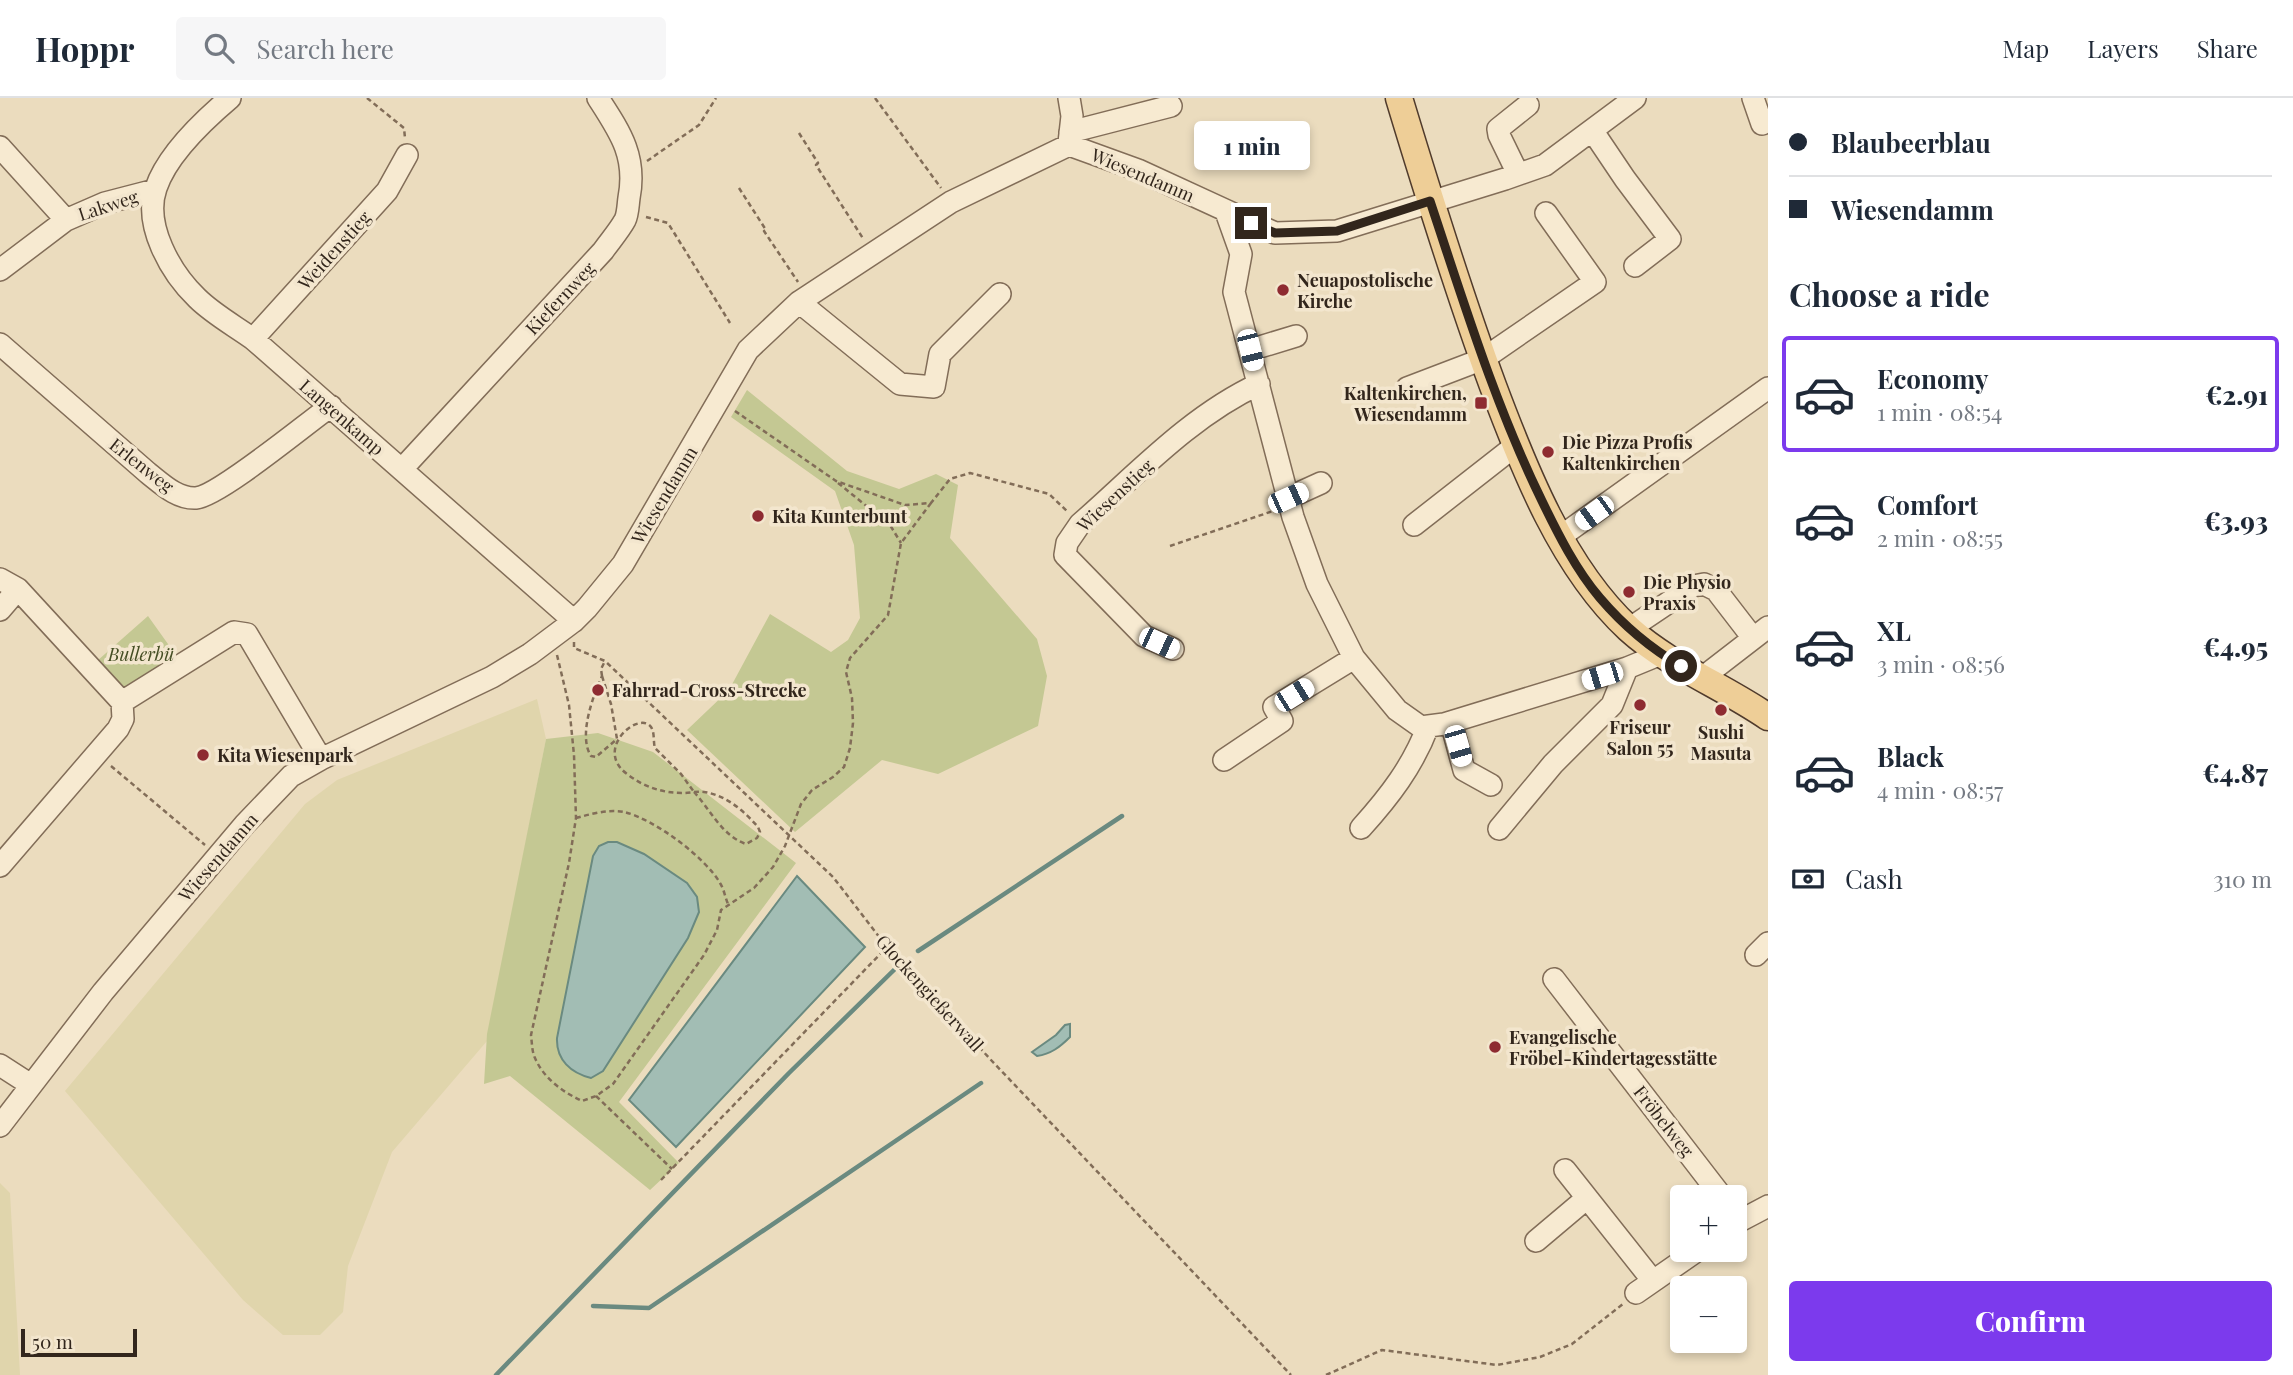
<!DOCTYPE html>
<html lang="en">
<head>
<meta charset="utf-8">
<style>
	:root { --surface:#fff; --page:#f6f6f7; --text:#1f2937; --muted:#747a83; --line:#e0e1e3; --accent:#7c3aed }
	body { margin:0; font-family:"Playfair Display",serif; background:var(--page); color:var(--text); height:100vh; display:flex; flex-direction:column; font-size:26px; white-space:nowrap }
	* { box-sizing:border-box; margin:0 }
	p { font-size:23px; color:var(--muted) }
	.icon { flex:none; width:38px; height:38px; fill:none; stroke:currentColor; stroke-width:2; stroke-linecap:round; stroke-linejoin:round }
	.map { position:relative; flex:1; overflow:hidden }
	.sheet { display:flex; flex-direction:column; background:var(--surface); width:525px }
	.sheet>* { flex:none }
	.guide { display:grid; align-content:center; height:154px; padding:0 21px; background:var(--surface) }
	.tools { position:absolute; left:1670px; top:1087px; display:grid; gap:14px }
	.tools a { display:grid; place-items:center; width:77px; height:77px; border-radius:7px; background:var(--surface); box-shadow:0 4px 10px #0003; font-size:35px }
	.scale { position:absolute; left:21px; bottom:18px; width:116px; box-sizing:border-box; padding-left:7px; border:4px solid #32261c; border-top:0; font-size:19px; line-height:24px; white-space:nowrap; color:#32261c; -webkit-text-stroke:5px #f3e6ce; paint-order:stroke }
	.end { position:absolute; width:32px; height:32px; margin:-16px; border:9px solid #32261c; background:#fff; box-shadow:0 0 0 4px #fff }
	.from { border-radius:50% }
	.bubble { position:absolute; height:49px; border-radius:7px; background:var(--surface); box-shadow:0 4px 10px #0003; font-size:23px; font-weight:800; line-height:49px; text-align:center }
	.car { position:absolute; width:21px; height:42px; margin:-21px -10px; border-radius:9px; box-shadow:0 0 5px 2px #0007; background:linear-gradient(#fff 24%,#345 0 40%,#fff 0 76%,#345 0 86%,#fff 0) }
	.guide b { display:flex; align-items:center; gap:24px; height:66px; font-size:26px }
	.guide b+b { border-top:2px solid var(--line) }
	.guide i { width:18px; height:18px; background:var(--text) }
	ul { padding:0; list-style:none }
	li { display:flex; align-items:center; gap:21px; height:116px; margin:0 14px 10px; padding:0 7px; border:4px solid transparent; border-radius:7px }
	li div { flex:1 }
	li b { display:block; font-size:26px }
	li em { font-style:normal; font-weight:800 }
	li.on { border-color:var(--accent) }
	li>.icon { width:63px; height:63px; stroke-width:1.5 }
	h2 { padding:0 21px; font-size:32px; line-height:84px }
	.pay { display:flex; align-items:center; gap:18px; height:77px; padding:0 21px; font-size:26px }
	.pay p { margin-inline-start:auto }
	.cta { display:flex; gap:14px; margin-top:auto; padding:14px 21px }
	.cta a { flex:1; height:80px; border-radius:7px; background:var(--accent); color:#fff; font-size:28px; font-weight:800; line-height:80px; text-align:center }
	header { display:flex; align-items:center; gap:42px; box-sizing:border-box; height:98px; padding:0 35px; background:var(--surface); border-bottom:2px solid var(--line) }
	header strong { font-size:33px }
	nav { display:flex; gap:38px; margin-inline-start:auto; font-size:24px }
	.search { width:490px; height:63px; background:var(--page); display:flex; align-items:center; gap:18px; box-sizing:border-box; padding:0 24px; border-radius:7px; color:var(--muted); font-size:26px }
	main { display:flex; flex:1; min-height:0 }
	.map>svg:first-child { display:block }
	.farmland { fill:#e0d5ac }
	.green { fill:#c4c893; fill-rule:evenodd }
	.water { fill:#a2bdb4; stroke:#6a8a80; stroke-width:2 }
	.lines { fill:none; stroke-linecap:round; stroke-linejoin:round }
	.stream { stroke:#6a8a80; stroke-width:4.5 }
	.minor-casing { stroke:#826d58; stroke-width:24 }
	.major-casing { stroke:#503b2c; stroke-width:29 }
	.path { stroke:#826d58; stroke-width:2.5; stroke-dasharray:5 3.5; stroke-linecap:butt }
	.minor { stroke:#f7ead1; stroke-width:21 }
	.major { stroke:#eece97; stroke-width:26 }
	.route { stroke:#32261c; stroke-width:9 }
	.poi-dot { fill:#8e2b31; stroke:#f3e6ce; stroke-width:2.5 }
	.labels { text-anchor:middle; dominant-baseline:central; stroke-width:7; stroke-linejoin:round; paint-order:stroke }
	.street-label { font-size:18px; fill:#32261c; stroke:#f3e6ce }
	.poi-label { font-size:18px; font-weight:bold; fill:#32261c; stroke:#f3e6ce; text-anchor:start }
	.park-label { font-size:18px; font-style:italic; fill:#454e24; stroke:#f3e6ce }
</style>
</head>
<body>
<header>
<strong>Hoppr</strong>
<div class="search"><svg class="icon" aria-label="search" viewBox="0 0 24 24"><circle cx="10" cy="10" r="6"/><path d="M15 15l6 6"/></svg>Search here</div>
<nav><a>Map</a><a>Layers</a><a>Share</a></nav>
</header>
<main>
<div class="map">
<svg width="1768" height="1277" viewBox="0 0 1768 1277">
	<rect width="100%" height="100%" fill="#ebdcbe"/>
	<path class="farmland" d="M537 601 546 641 487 943 392 1054 348 1168 343 1214 320 1237H283L243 1202 65 993 305 706 337 682Z
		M0 1085 10 1095 20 1277H0Z"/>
	<path class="green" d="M747 292 847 373 899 391 936 376 958 387 950 440 1037 541 1047 578 1038 628 938 676 882 662 795 734 687 632 729 592 770 516 831 554 848 542 860 520 854 447 835 393 731 319Z
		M148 518 178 560 124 595 97 563Z
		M598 635 653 654 796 765 619 1004 679 1065 650 1092 510 978 484 986 487 936 546 641ZM699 814 688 840 603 973 591 980Z"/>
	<path class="water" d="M608 744H617L644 756 687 785 697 799 699 814 688 840 603 973 591 980C571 975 556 962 557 940L593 758 599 748Z
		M797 778 865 849 676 1049 629 1002Z
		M1070 926V939C1060 949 1051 956 1037 958L1032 954 1056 937 1065 927Z"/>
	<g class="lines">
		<path class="stream" d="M918 853 1122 718
			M593 1208 649 1210 981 985
			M496 1277 789 975 896 870"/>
		<g class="minor-casing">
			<path id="minor" d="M230 0C204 22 167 57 156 90 143 127 171 175 197 200 213 216 235 228 253 241L574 523
				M1069 0 1072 18 1069 45
				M1753 0 1762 26
				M1592 32 1625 81 1670 141 1635 168
				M1070 34 1171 8
				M0 49 66 122
				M1518 76 1499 37 1498 31 1528 7
				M1226 114 1241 156 1234 194 1293 419 1317 486 1354 560 1397 612 1421 629 1444 626 1627 570 1661 556
				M0 172 66 122 105 105 155 92
				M799 204 900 286 934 289 940 256 1000 196
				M253 241 387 93 407 57
				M0 246 148 375C162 386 177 401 196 400 219 398 307 325 331 308
				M1250 252 1296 238
				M1407 290 1483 261 1595 184 1546 115
				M402 371 603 153C610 143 619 133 625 122 628 116 628 107 629 100 637 58 620 34 598 0
				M1288 400 1321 385
				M1414 427 1515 348
				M1560 439 1768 290
				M0 481 18 491 122 604 123 621 118 631 0 768
				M0 512 18 491
				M1629 531 1693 488 1704 486 1716 492 1753 540
				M1173 551 1144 538 1065 457 1067 445 1080 426C1136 377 1190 318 1259 286
				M1702 580 1768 529
				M122 604 234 534 247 536 321 661
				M1451 624 1464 672 1491 687
				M1224 662 1282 623 1274 609 1354 560
				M1361 730C1389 699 1413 668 1428 628
				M1499 731 1553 666 1612 607 1627 570
				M1756 857 1768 845
				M1554 881 1722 1099
				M0 967 31 987
				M0 1028 103 894 245 726 291 678 321 661 492 579 530 556 574 523 587 510 623 466 748 252 799 204 951 104 1069 47 1138 72 1275 135 1337 133 1505 81 1545 67 1635 0
				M1565 1072 1653 1183
				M1734 1126 1768 1108
				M1536 1143 1587 1100
				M1636 1195 1698 1152"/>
		</g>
		<g class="major-casing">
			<path id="major" d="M1399 0C1428 96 1458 193 1493 288 1524 371 1563 470 1629 531 1670 568 1723 588 1768 619"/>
		</g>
		<path class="path" d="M367 0 404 30 405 40
			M875 0 941 90
			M799 35 818 65 816 67 864 142
			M647 63 699 27 716 0
			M739 90 766 132 764 133 798 184
			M646 119 668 125 730 225
			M735 313 836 383 905 407 931 405 950 381 970 375 1049 396 1068 414
			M838 385 890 427 901 445
			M1170 448 1273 413
			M574 544V550L605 563 833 779 887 849 991 962 1291 1277
			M557 557 569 607 574 657 576 720 569 765 531 937C532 945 532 954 535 960 544 981 563 994 582 1003L596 998 613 986 704 857 717 832 721 812 754 790 773 769 785 748 801 706 812 692 833 679 844 669 850 650 853 625 852 600 846 574 850 560 888 517 901 445 931 405
			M602 578 611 606 617 641 596 659 591 658C578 638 593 598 602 578Z
			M602 578 601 571 605 563
			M111 668 205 747
			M694 694C710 711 722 738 746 746L757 740 760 734 758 729C744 713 726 697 704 694 697 693 690 695 683 695 662 695 644 689 627 676 593 651 639 612 651 629 655 635 653 644 655 650L681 676 694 694
			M576 720C591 716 608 711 624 714 654 721 705 759 720 785 724 791 725 799 728 806
			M596 998 672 1071
			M661 1082 887 849
			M1326 1277 1382 1252 1497 1267 1540 1259 1572 1246 1623 1206"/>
		<use href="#minor" class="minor"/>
		<use href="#major" class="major"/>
	</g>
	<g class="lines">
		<path class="route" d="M1251 125 1275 135 1337 133 1430 103C1464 205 1495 307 1542 403 1558 436 1576 472 1600 500 1623 527 1650 550 1681 568"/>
	</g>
	<g class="poi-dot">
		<circle cx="1283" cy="192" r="7"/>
		<rect x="1474" y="298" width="14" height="14" rx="3.5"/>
		<circle cx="1548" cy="354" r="7"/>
		<circle cx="758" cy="418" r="7"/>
		<circle cx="1629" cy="494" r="7"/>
		<circle cx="598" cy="592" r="7"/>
		<circle cx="1640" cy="607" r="7"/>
		<circle cx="1721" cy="612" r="7"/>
		<circle cx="203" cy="657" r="7"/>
		<circle cx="1495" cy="949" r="7"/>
	</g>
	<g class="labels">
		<g class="street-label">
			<text transform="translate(1143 77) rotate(23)">Wiesendamm</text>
			<text transform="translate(108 107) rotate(-18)">Lakweg</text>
			<text transform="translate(334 152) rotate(-48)">Weidenstieg</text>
			<text transform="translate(560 200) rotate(-47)">Kiefernweg</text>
			<text transform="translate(342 319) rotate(41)">Langenkamp</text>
			<text transform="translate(142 367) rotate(38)">Erlenweg</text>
			<text transform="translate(664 397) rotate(-59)">Wiesendamm</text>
			<text transform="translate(1115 397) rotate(-43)">Wiesenstieg</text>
			<text transform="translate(218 759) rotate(-49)">Wiesendamm</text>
			<text transform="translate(930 895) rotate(48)">Glockengießerwall</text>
			<text transform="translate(1664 1023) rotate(52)">Fröbelweg</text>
		</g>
		<g class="poi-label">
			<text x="1297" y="182">Neuapostolische<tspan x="1297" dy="21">Kirche</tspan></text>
			<text x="1467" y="295" text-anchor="end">Kaltenkirchen,<tspan x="1467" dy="21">Wiesendamm</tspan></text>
			<text x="1562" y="344">Die Pizza Profis<tspan x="1562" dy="21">Kaltenkirchen</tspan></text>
			<text x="772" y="418">Kita Kunterbunt</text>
			<text x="1643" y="484">Die Physio<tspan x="1643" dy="21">Praxis</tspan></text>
			<text x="612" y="592">Fahrrad-Cross-Strecke</text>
			<text x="1640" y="629" text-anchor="middle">Friseur<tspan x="1640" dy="21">Salon 55</tspan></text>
			<text x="1721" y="634" text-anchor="middle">Sushi<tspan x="1721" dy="21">Masuta</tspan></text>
			<text x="217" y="657">Kita Wiesenpark</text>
			<text x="1509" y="939">Evangelische<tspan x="1509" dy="21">Fröbel-Kindertagesstätte</tspan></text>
		</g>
		<g class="park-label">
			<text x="141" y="556">Bullerbü</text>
		</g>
	</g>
</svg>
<div class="tools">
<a>+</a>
<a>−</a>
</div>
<div class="scale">50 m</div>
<i class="end from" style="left:1681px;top:568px"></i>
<i class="end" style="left:1251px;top:125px"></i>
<div class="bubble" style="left:1194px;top:23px;width:116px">1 min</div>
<i class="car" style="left:1250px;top:252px;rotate:166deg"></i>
<i class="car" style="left:1288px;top:400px;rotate:66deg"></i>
<i class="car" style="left:1594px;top:415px;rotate:234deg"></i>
<i class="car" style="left:1159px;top:545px;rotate:115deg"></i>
<i class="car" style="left:1602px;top:578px;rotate:253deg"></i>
<i class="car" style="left:1294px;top:597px;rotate:58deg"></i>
<i class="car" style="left:1458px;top:648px;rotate:164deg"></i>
</div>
<section class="sheet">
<div class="guide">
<b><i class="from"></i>Blaubeerblau</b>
<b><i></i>Wiesendamm</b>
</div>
<h2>Choose a ride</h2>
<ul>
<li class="on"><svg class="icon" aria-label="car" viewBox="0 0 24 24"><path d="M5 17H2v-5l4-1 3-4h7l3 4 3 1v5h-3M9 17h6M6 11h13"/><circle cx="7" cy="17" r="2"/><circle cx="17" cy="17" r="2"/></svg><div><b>Economy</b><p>1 min · 08:54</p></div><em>€2.91</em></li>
<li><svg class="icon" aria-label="car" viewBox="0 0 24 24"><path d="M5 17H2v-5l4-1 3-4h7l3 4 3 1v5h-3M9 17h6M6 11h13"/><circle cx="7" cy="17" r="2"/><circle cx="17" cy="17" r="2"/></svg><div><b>Comfort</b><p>2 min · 08:55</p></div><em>€3.93</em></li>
<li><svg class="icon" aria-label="car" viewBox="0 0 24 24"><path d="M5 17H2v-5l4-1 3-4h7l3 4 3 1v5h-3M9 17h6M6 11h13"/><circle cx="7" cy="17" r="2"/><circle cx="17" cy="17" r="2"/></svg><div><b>XL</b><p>3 min · 08:56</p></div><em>€4.95</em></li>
<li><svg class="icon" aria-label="car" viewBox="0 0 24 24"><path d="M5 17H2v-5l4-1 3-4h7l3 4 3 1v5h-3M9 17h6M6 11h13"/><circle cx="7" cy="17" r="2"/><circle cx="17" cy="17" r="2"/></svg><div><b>Black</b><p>4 min · 08:57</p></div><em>€4.87</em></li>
</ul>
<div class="pay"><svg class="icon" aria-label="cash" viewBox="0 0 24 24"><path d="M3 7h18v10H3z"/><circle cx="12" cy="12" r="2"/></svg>Cash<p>310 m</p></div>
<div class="cta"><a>Confirm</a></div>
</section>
</main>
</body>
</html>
